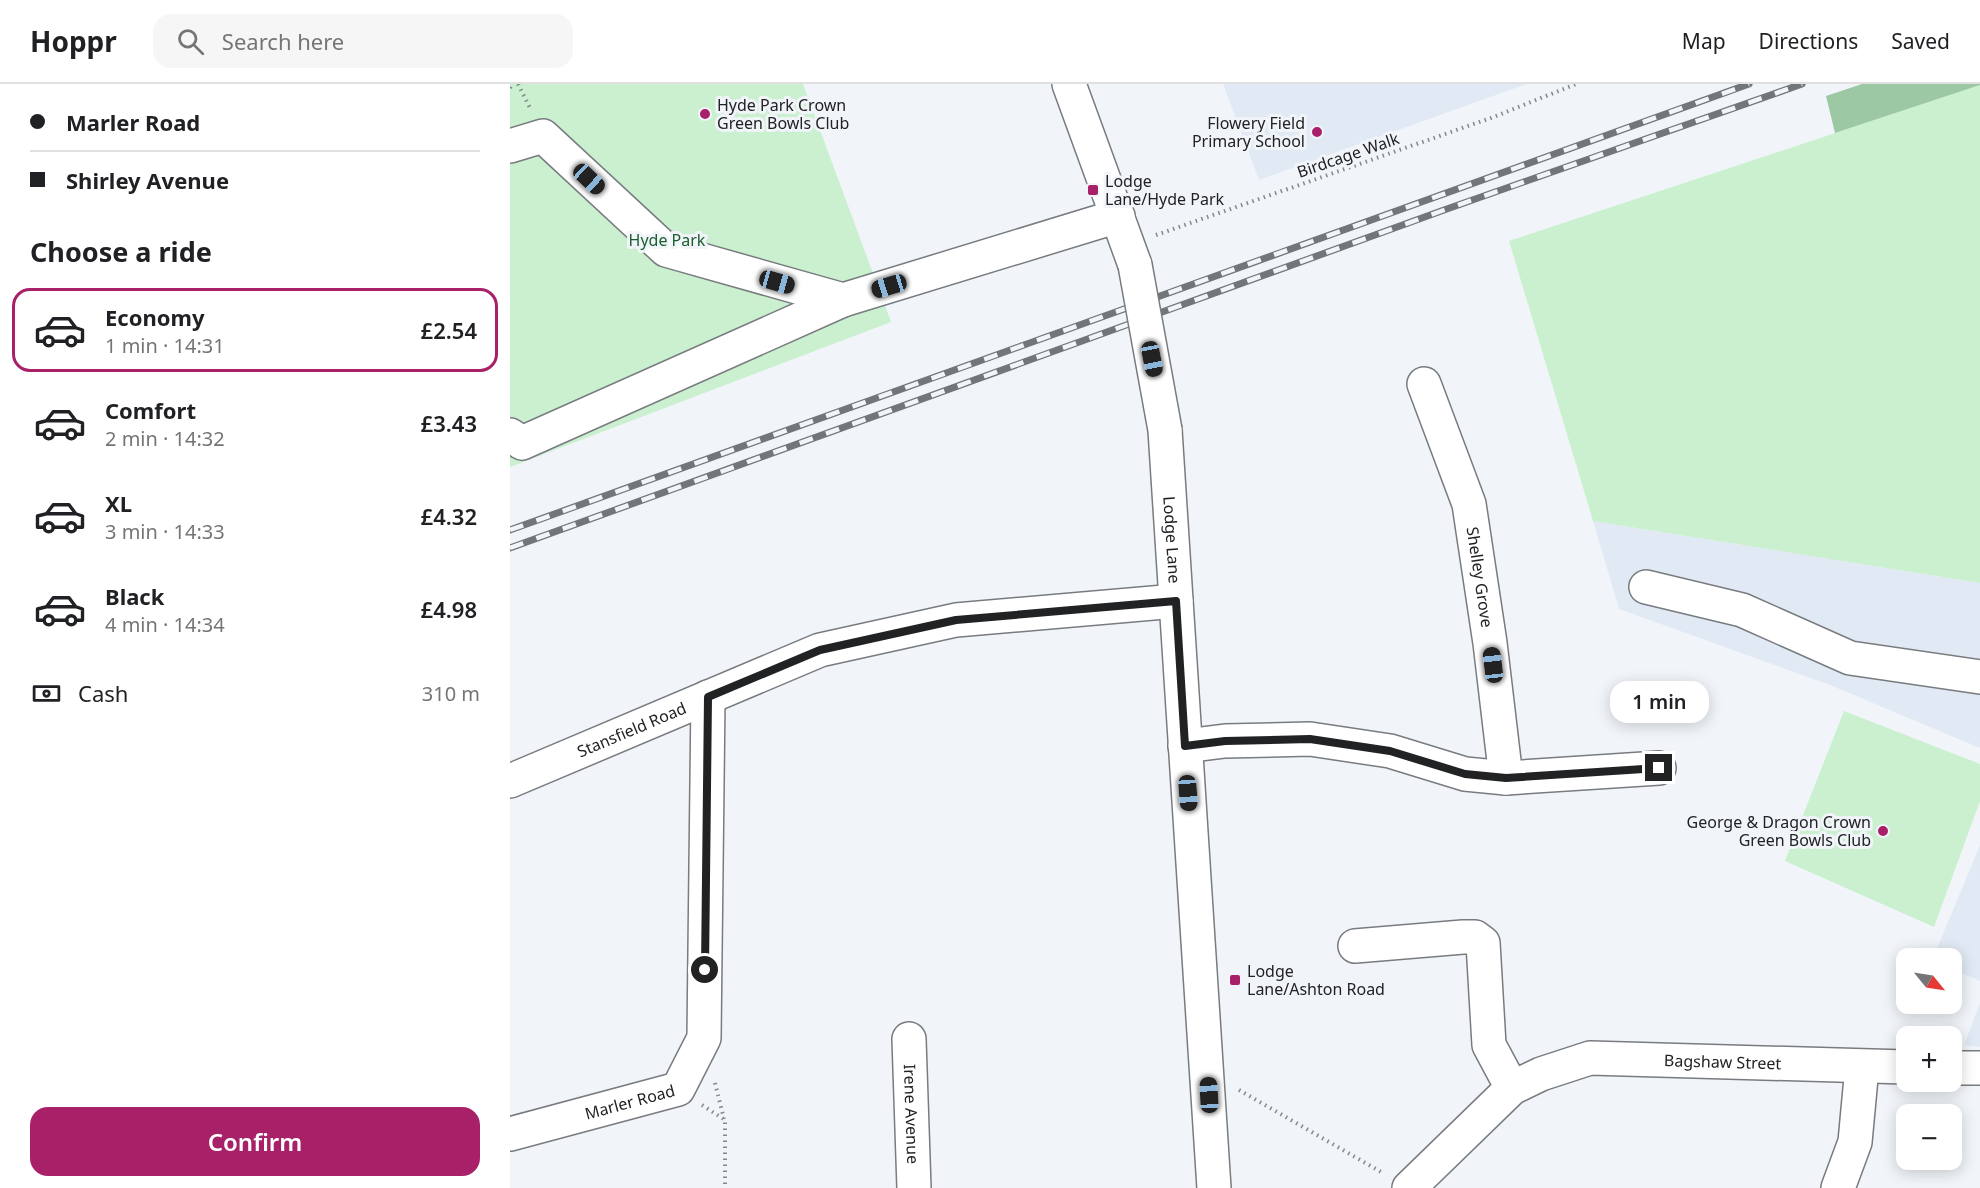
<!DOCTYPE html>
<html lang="en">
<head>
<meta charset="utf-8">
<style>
	:root { --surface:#fff; --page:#f6f6f6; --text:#202124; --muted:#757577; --line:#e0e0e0; --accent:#a72068 }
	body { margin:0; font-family:"Noto Sans",sans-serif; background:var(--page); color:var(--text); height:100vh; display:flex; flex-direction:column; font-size:22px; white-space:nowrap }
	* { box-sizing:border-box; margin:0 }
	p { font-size:20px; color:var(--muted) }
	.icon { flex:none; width:33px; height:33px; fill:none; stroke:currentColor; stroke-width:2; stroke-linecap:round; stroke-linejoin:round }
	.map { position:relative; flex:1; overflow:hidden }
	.panel { display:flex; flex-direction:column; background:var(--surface); width:510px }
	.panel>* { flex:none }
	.banner { display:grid; align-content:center; height:132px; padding:0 30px; background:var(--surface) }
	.needle { width:39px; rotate:120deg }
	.buttons { position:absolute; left:1386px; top:864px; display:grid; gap:12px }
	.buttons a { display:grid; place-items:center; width:66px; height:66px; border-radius:12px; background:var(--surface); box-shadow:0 3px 15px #0003; font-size:30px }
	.end { position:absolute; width:27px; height:27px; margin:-14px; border:8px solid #202223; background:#fff; box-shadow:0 0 0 3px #fff }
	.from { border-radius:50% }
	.bubble { position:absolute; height:42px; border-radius:18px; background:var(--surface); box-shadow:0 3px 15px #0003; font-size:20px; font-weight:600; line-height:42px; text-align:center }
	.car { position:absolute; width:18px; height:36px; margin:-18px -9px; border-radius:8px; box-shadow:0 0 4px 2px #0007; background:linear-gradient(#222 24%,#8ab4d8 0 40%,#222 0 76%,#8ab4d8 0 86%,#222 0) }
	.banner b { display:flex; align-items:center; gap:21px; height:57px; font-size:22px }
	.banner b+b { border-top:2px solid var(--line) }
	.banner i { width:15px; height:15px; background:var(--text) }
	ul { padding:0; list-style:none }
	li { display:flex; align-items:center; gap:18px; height:84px; margin:0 12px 9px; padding:0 18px; border:3px solid transparent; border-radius:18px }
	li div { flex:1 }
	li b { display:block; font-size:22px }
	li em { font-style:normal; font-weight:600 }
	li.active { border-color:var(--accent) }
	li>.icon { width:54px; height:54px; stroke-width:1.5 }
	h2 { padding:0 30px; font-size:27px; line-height:72px }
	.pay { display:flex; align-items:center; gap:15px; height:66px; padding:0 30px; font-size:22px }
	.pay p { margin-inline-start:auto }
	.button { display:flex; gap:12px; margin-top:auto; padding:12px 30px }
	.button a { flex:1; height:69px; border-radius:18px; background:var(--accent); color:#fff; font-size:24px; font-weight:600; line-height:69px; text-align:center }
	header { display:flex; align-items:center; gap:36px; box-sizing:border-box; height:84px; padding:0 30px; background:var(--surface); border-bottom:2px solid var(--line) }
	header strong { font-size:28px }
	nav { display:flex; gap:33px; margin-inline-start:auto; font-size:21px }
	.search { width:420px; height:54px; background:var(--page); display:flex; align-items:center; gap:15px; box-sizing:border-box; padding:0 21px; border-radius:18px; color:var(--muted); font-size:22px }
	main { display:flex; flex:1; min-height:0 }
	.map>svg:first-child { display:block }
	.built { fill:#e1eaf4 }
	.green { fill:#caf0d0 }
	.forest { fill:#9cc9a3 }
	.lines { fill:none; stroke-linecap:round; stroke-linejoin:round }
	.minor-casing { stroke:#787b7f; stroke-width:36 }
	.path { stroke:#85888b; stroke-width:4; stroke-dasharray:1.5 4.5; stroke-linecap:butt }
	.minor { stroke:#fff; stroke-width:33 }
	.rail-casing { stroke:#737678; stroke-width:7 }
	.rail { stroke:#f1f5f9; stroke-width:4.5; stroke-dasharray:14; stroke-linecap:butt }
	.minor-bridge-casing { stroke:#787b7f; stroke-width:36; stroke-linecap:butt }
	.minor-bridge { stroke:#fff; stroke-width:33 }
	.route { stroke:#202223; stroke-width:8 }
	.poi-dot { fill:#a72068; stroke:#f1f5f9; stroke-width:2 }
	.labels { text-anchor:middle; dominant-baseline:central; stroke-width:6; stroke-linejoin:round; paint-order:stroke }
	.poi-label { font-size:16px; fill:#202223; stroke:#f1f5f9; text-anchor:start }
	.street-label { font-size:16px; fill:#202223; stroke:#f1f5f9 }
	.park-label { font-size:16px; fill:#1b5e2e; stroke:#f1f5f9 }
</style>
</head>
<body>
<header>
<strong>Hoppr</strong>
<div class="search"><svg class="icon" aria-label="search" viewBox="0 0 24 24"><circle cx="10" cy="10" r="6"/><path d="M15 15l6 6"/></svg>Search here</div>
<nav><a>Map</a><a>Directions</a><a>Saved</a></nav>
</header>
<main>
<section class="panel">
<div class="banner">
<b><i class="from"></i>Marler Road</b>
<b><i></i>Shirley Avenue</b>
</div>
<h2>Choose a ride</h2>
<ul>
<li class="active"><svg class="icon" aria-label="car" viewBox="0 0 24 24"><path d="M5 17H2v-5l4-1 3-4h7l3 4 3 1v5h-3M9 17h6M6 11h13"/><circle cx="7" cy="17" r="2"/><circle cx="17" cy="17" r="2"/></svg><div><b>Economy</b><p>1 min · 14:31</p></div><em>£2.54</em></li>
<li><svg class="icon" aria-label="car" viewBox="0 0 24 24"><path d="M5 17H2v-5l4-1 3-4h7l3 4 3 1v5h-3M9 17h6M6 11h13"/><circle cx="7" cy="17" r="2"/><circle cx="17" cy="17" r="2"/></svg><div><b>Comfort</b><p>2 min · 14:32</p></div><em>£3.43</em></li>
<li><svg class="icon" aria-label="car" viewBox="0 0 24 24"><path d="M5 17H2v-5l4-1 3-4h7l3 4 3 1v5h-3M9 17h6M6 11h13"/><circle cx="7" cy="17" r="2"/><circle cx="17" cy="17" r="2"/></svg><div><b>XL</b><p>3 min · 14:33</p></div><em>£4.32</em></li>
<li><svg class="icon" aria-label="car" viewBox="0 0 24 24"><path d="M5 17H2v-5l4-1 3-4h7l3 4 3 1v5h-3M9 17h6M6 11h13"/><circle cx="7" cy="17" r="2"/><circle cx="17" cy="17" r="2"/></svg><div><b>Black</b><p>4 min · 14:34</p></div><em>£4.98</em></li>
</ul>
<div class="pay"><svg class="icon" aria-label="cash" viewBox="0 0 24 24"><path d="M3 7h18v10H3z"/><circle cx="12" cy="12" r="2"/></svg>Cash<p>310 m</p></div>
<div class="button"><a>Confirm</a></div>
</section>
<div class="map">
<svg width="1470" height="1104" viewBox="0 0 1470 1104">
	<rect width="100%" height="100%" fill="#f1f5f9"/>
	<path class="built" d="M713 0H1017L749 96Z
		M1083 437 1470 499V664L1320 601 1109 525Z
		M1470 761V897L1442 885V874H1423Z
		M1470 919V963L1454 961Z"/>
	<path class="green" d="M0 0H293L381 238 0 383Z
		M1470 1V499L1083 437 999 157Z
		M1334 627 1470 680V717L1424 843 1275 777Z"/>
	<path class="forest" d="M1352 0H1470V1L1325 49 1316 12Z"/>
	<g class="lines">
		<g class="minor-casing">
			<g id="minor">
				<path d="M559 0 625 181"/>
				<path d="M0 62 33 52 156 166 333 216"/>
				<path id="s1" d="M914 300 959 420 980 559 996 694"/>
				<path id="s2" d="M655 346 704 1104"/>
				<path d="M0 351 12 359 333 216 608 132"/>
				<path d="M1136 503 1232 526 1340 574 1470 593"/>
				<path d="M675 662 715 657 800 655 880 667 955 690 996 694 1149 684"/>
				<path id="s3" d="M0 697 310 566 446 536 666 517"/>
				<path d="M845 862 953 853H965L973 859 979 961 1002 1004"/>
				<path id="s4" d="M399 955 404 1104"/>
				<path d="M1442 984H1470"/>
				<path id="s5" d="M0 1050 168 1005 194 954 198 613"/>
				<path id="s6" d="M899 1104 1002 1004 1031 990 1080 974 1396 983"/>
				<path d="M1328 1104 1345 1058 1352 983"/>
			</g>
		</g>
		<path class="path" d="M8 0 20 24
			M0 4 2 0
			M646 151 981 34 1066 0
			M205 999 214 1035
			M729 1006 873 1089
			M192 1021 215 1036V1104"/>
		<use href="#minor" class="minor"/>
		<g class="rail-casing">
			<path id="rail" d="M0 446 1239 0
				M0 464 934 126 1292 0"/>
		</g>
		<use href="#rail" class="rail"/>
		<g class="minor-bridge-casing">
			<path id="minor-bridge" d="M625 181 655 346"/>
		</g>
		<use href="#minor-bridge" class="minor-bridge"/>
	</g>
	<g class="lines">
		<path class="route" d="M195 886 198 613 310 566 446 536 666 517 675 662 715 657 800 655 880 667 955 690 996 694 1149 684"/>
	</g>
	<g class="poi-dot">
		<circle cx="195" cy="30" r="6"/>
		<circle cx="807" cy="48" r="6"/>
		<rect x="577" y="100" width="12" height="12" rx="3"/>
		<circle cx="1373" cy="747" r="6"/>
		<rect x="719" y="890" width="12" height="12" rx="3"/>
	</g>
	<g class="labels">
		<g class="poi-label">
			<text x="207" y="21">Hyde Park Crown<tspan x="207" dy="18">Green Bowls Club</tspan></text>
			<text x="795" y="39" text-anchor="end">Flowery Field<tspan x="795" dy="18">Primary School</tspan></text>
			<text x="595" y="97">Lodge<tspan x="595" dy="18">Lane/Hyde Park</tspan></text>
			<text x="1361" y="738" text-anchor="end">George &amp; Dragon Crown<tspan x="1361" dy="18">Green Bowls Club</tspan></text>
			<text x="737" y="887">Lodge<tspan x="737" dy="18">Lane/Ashton Road</tspan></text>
		</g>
		<g class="street-label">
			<text transform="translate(838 71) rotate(-19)">Birdcage Walk</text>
			<text stroke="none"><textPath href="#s2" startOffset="110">Lodge Lane</textPath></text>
			<text stroke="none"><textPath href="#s1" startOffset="202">Shelley Grove</textPath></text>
			<text stroke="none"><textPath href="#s3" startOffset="132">Stansfield Road</textPath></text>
			<text stroke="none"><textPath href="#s6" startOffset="360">Bagshaw Street</textPath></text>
			<text stroke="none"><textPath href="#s5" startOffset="124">Marler Road</textPath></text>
			<text stroke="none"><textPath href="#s4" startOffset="75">Irene Avenue</textPath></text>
		</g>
		<g class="park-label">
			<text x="157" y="156">Hyde Park</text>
		</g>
	</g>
</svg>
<div class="buttons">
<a><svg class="needle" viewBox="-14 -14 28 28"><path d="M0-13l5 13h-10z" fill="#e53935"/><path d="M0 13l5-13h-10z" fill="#757577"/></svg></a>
<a>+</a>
<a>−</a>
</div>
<i class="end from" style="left:195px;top:886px"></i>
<i class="end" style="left:1149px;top:684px"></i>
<div class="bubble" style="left:1100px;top:597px;width:99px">1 min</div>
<i class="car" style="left:79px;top:95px;rotate:133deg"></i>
<i class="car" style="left:267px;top:198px;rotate:106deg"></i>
<i class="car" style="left:379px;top:202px;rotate:253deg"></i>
<i class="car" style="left:642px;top:275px;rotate:169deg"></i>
<i class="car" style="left:983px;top:581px;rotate:353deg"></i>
<i class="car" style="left:678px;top:709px;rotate:176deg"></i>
<i class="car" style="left:699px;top:1011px;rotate:357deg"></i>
</div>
</main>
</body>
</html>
